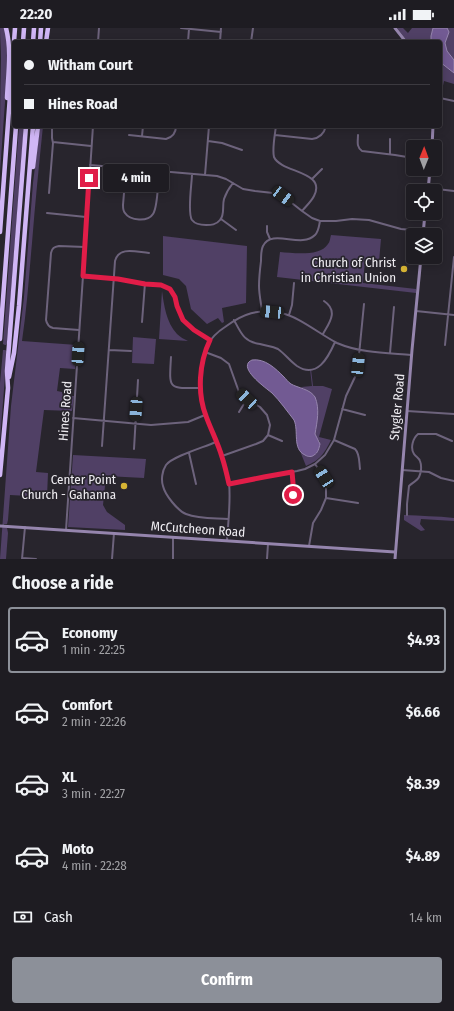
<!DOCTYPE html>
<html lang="en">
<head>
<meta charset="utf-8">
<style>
	:root { --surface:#1e1c22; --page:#26252a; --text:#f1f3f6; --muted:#a1a1a5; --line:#3c3a40; --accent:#8c9099 }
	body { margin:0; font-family:"Fira Sans Condensed",sans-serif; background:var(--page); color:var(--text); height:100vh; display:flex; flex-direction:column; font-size:15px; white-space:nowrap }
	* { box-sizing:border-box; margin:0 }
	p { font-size:13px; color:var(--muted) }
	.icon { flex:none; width:22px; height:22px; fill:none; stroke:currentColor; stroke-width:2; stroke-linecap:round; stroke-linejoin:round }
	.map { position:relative; height:531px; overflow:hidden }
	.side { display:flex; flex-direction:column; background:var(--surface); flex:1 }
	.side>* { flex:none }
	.guide { position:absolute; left:12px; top:12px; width:430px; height:88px; border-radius:4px; box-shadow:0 2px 10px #0003,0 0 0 1px var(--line); display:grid; align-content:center; height:88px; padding:0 12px; background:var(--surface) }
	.needle { width:26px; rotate:1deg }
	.tools { position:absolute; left:406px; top:112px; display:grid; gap:8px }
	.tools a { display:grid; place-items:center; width:36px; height:36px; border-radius:4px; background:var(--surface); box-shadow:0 2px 10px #0003,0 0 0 1px var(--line); font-size:20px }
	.end { position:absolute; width:18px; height:18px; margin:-9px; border:5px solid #e11d48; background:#fff; box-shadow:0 0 0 2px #fff }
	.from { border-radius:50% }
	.bubble { position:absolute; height:28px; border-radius:4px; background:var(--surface); box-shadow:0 2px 10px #0003,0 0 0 1px var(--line); font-size:13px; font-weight:700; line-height:28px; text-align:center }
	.car { position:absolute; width:12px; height:24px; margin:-12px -6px; border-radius:5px; box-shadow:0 0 3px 1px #0007; background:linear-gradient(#222 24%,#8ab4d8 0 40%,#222 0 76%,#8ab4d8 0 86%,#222 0) }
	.guide b { display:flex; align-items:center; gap:14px; height:38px; font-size:15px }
	.guide b+b { border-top:1px solid var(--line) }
	.guide i { width:10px; height:10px; background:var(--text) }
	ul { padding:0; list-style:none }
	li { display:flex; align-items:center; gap:12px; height:66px; margin:0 8px 6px; padding:0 4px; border:2px solid transparent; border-radius:4px }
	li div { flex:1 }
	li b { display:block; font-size:15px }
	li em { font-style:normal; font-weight:700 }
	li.current { border-color:var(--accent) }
	li>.icon { width:36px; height:36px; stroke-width:1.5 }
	h2 { padding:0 12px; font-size:18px; line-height:48px }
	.pay { display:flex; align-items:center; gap:10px; height:44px; padding:0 12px; font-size:15px }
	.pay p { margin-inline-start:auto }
	.primary-button { display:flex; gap:8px; margin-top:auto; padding:8px 12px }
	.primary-button a { flex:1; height:46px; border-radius:4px; background:var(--accent); color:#fff; font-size:16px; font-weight:700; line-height:46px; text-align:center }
	.status { display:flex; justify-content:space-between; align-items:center; height:28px; padding:0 20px; background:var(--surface); direction:ltr }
	.status svg { height:11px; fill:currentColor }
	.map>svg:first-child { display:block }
	.green { fill:#504065 }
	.water { fill:#725a93; stroke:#9786af }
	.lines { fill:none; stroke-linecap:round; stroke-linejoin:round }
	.minor { stroke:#6d637c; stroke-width:2 }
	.secondary { stroke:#9585ad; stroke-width:3 }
	.motorway { stroke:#d0b6f5; stroke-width:4.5 }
	.route { stroke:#e11d48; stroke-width:5 }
	.poi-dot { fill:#d7b434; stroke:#28252d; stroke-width:1.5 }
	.labels { text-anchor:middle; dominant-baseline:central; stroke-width:3.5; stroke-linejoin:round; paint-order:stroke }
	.poi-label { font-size:13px; fill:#eeecf1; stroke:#28252d; text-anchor:end }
	.street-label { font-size:13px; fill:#eeecf1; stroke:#28252d }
</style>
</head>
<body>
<div class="status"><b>22:20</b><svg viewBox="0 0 49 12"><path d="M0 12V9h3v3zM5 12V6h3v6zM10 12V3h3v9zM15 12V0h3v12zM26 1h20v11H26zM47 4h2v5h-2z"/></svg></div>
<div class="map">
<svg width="454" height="531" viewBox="0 0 454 531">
	<rect width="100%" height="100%" fill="#28252d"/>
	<path class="green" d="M0 0H5L7 14V46L0 144C0 106 0 68 1 31 1 21 0 10 0 0Z
		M397 0H403L408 5 412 0H433L431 8V14H408Z
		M437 0H454V56L444 53 441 67 440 66V14Z
		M19 98H24L7 315 6 317H5L3 316Z
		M40 98H43C39 137 35 176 32 215 29 247 27 280 22 313L77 317 75 341 60 340 57 363 62 364 63 368H74L72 383 44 382 36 444 48 445 47 469 10 467 8 492 7 496H4L3 499 7 500 8 505 6 531H0L11 378 24 269 33 155Z
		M331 207 381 211 379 234 365 233 363 255 416 261V265L277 249 280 224C293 225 320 229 328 216 330 214 330 210 331 207Z
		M163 208 247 218 246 275 222 280 224 294 222 295 218 290 207 296 191 281 186 258 179 251 163 247Z
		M162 263C164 277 166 294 177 306 180 309 184 311 188 313L159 311Z
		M133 309 156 311 154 336 132 335Z
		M3 322H5L7 323 0 412V355Z
		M310 341H311L313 358H323L332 361 319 409 331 412C324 426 320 432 306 438L300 423 303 426 309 428 320 414 317 410 315 406 318 380 314 367 301 359 312 358Z
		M73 427 146 431 144 450 106 448 103 477 107 484 125 497V502L68 499Z
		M404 487C421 488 437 488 454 490V493L421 491 420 496 425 502 421 503 404 492Z"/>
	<path class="water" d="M433 0H447L449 4 445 15 447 23 454 32V45L440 34V14H431V8Z
		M252 332C265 330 276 341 284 349 286 351 288 354 291 356 298 360 310 361 315 369 320 381 317 394 315 406L320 416C319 420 318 425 314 427 312 429 308 429 305 427 292 421 299 403 294 392 287 383 280 373 272 365 266 360 236 339 252 332Z"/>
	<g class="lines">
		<path class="minor" d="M181 0 221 4
			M60 13 70 14
			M98 14 99 0
			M188 14 189 1
			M220 14 221 0
			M251 14 253 0
			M440 70 454 73
			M276 98C275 106 272 121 274 129 281 145 327 143 314 168 311 174 306 178 302 183
			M129 107 166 111C173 109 176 105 176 98
			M275 107 312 111C320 110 324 106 326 98
			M358 107C358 113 356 119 362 123L395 127 413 130
			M142 108 143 98
			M390 111V126
			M208 113 222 115 242 122
			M53 114 91 118
			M90 137 217 148 226 151 243 161 255 163 273 165 283 168 302 183 312 190 320 193H336L352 191 369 192 401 201 423 203
			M126 141 123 177C123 180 123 183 125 185 130 193 148 194 153 186 158 179 158 153 159 143
			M192 146C192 155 187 185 192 192 195 196 201 197 206 197 211 197 216 197 220 192 225 187 222 178 224 171 226 165 229 160 233 155
			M205 147 209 98
			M312 151 322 141
			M428 160 454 163
			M49 165 53 115 52 110V98
			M47 185 86 189
			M221 191 236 202
			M267 198V204L270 211
			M83 249 117 251 145 255 161 257 170 261 175 269 177 278 183 292 194 302 210 313
			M262 283C261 275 259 266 259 258 259 250 260 241 261 233 261 228 261 222 263 218 272 200 301 221 315 207 319 203 319 197 320 193
			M416 283 454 287
			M289 287 292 277 294 255
			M234 292C241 305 244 314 260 316 266 318 272 318 278 321 285 326 290 333 297 338 317 351 328 330 335 314
			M142 294 145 255
			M79 302 53 300C49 299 47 297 46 292L51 225C52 220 54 219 59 218L85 219
			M323 306C329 295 339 283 324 273
			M445 317 454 229
			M109 322 131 323
			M205 324 221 330 229 336 239 364 247 371 260 379 267 387 270 397 268 407 263 413 256 416 222 428
			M390 325 394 279
			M171 329C169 362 168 360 200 360
			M342 381 365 387
			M407 383 454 386
			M239 384 247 371
			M73 390 151 397 188 394 205 387
			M268 407 282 413
			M334 412 355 421C360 426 359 434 360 441
			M216 414C205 419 173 428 166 437 162 443 161 452 163 458 165 467 178 483 186 486 199 491 214 490 228 491
			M102 418 115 233C119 218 136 224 149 225
			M134 421 138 352
			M189 425 196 456
			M402 442 429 444 441 450 454 453
			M229 456 264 449 297 443 305 441 315 436 325 427 334 412 346 368 355 349 358 337 364 276
			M326 470 358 475
			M290 475C293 465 293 456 292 445
			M407 487V476L409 458C412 455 417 453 419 449 421 445 422 438 420 433 419 430 416 429 414 426 410 420 413 410 418 406H436L452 413
			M66 502 93 98
			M173 509V531
			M227 513C228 495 231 473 229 455 227 447 225 437 222 429 217 411 205 394 202 375 200 364 201 353 202 342 203 322 208 310 225 299 244 285 257 281 281 285 298 288 321 307 337 315 360 325 387 325 411 327
			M309 518 313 495 321 482 326 470V458L324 449 315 436
			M22 530 36 531
			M22 531 25 499
			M112 531 114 505
			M267 531 268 516"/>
		<path class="secondary" d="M395 0 406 14
			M432 119 433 98
			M428 163 430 141
			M423 207 425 185
			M0 498 395 524
			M395 531 412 322 421 229"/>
		<path class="motorway" d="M6 0C12 23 8 47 7 70
			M23 14 24 0
			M33 14 34 0
			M40 14 41 0
			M46 14 48 0
			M33 139 38 98
			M0 204 15 0
			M0 311 16 98
			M9 349 14 325 19 278 33 98
			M0 447 8 360 7 343 26 98"/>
	</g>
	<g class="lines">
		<path class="route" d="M89 150 83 248 118 251 145 256 161 257 170 261 175 269 177 278 183 292 194 302 210 312C199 335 197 365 206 388 211 402 218 415 222 429 225 438 227 447 229 456L264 449 292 444 293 455V467"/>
	</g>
	<g class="poi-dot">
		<circle cx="404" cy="241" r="4"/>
		<circle cx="124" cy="458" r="4"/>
	</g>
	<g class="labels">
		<g class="poi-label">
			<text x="396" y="234">Church of Christ<tspan x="396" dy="15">in Christian Union</tspan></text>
			<text x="116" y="451">Center Point<tspan x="116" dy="15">Church - Gahanna</tspan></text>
		</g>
		<g class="street-label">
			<text transform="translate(397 379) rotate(-85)">Stygler Road</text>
			<text transform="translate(65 383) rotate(-86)">Hines Road</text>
			<text transform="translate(198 501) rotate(4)">McCutcheon Road</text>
		</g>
	</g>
</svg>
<div class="tools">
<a><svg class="needle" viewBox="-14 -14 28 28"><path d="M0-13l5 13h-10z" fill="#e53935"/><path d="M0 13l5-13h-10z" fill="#a1a1a5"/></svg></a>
<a><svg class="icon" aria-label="locate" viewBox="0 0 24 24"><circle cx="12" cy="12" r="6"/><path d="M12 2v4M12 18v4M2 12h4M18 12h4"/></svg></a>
<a><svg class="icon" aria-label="layers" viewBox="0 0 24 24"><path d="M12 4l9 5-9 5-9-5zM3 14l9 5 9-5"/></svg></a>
</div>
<i class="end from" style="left:293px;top:467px"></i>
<i class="end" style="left:89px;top:150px"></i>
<div class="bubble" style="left:103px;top:136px;width:66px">4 min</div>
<i class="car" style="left:283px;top:168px;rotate:127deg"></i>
<i class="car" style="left:272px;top:284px;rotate:276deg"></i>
<i class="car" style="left:78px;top:326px;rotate:4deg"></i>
<i class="car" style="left:358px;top:337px;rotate:6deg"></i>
<i class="car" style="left:247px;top:371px;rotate:313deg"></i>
<i class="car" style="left:136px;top:381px;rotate:184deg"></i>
<i class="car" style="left:324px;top:449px;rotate:327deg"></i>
<div class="guide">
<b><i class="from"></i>Witham Court</b>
<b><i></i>Hines Road</b>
</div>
</div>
<section class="side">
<h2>Choose a ride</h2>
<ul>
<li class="current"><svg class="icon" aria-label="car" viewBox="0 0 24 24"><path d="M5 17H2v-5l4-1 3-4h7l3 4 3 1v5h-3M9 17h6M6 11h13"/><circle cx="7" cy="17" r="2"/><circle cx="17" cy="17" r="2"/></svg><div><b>Economy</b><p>1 min · 22:25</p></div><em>$4.93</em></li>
<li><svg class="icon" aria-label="car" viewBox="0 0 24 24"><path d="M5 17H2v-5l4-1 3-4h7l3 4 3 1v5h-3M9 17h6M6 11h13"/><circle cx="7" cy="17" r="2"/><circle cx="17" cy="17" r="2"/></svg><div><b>Comfort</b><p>2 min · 22:26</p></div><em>$6.66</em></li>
<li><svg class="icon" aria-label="car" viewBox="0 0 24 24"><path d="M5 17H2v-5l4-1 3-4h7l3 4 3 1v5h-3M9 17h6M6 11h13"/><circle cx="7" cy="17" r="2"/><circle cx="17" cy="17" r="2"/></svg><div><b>XL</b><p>3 min · 22:27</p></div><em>$8.39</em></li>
<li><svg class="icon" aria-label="car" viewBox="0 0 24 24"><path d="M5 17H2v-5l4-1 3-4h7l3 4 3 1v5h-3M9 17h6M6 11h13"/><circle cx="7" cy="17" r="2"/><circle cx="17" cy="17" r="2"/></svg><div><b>Moto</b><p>4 min · 22:28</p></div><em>$4.89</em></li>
</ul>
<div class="pay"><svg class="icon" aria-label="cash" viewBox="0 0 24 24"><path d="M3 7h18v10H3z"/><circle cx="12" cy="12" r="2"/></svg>Cash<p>1.4 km</p></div>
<div class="primary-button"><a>Confirm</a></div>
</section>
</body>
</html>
